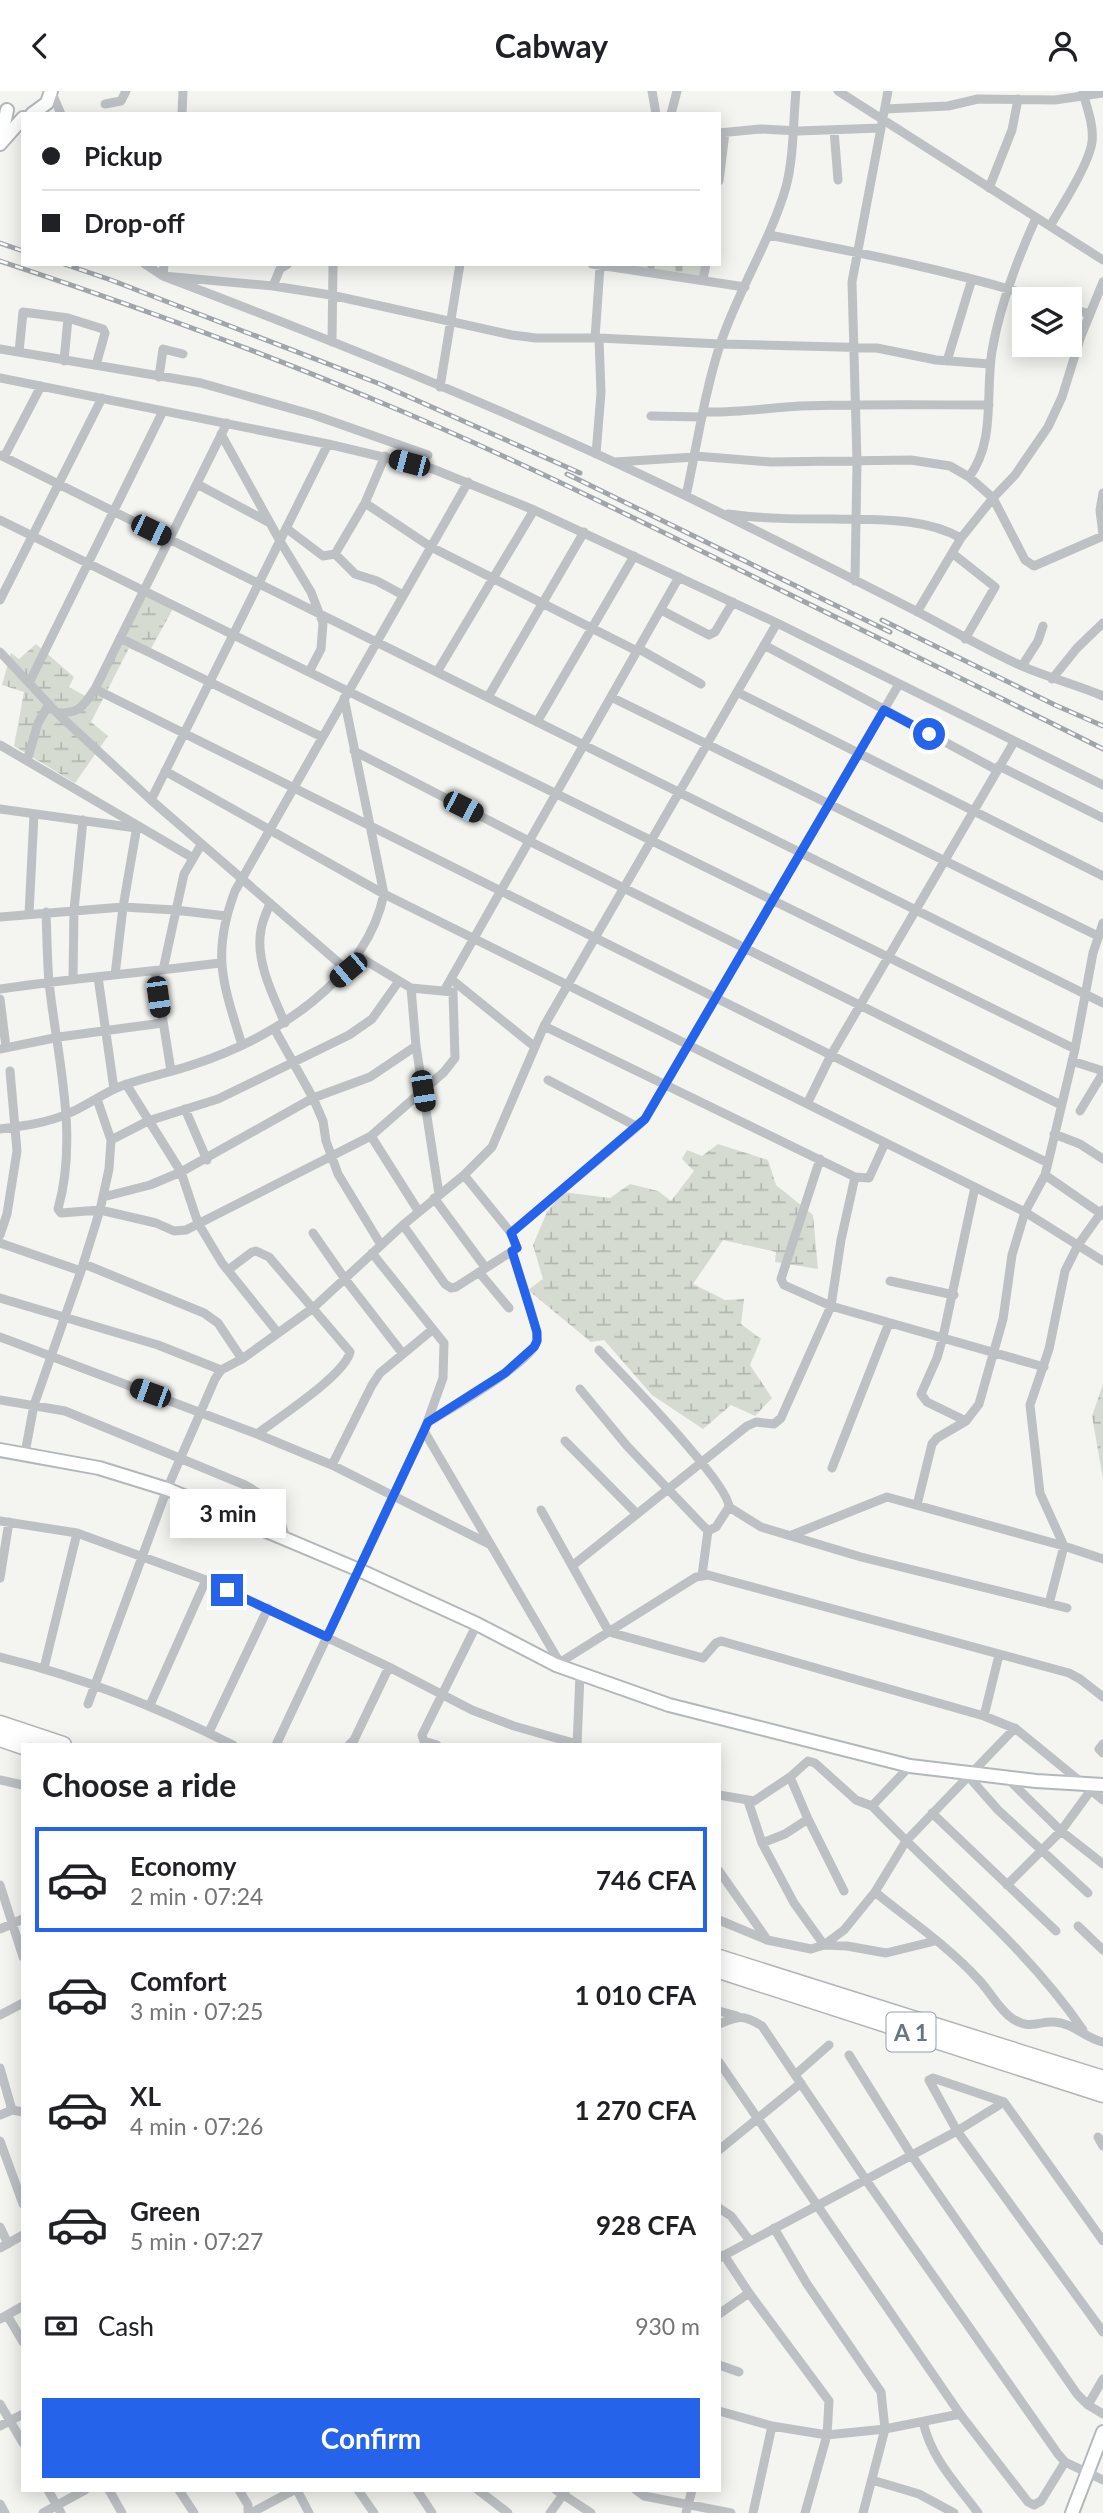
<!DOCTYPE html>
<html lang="en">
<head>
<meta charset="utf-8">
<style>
	:root { --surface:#fff; --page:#f6f6f6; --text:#202124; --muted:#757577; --line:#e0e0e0; --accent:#2563eb }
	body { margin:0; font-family:Lato,sans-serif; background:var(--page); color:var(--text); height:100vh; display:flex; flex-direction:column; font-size:26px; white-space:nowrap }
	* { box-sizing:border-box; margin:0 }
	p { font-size:23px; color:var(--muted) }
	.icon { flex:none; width:38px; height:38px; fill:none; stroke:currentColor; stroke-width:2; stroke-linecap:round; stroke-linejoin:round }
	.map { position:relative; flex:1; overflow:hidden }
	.details { position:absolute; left:21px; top:1652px; width:700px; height:749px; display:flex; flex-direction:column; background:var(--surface); border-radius:0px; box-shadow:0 4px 18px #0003 }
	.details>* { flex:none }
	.hud { position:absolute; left:21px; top:21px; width:700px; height:154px; border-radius:0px; box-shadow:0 4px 18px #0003; display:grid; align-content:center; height:154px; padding:0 21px; background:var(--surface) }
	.fabs { position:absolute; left:1012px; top:196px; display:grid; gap:14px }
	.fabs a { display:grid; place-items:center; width:70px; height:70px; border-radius:0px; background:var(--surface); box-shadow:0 4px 18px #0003; font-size:35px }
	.end { position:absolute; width:32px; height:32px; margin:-16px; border:9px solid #2563eb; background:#fff; box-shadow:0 0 0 4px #fff }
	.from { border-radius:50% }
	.bubble { position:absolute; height:49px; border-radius:0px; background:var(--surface); box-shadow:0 4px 18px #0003; font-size:23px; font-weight:700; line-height:49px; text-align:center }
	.car { position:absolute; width:21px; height:42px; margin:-21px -10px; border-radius:9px; box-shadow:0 0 5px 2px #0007; background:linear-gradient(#222 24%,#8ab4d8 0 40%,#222 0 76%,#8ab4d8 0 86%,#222 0) }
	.hud b { display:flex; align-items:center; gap:24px; height:66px; font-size:26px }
	.hud b+b { border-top:2px solid var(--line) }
	.hud i { width:18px; height:18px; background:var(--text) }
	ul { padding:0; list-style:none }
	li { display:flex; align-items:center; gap:21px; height:105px; margin:0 14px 10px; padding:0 7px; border:4px solid transparent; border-radius:0px }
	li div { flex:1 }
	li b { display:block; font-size:26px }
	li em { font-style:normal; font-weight:700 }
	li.on { border-color:var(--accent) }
	li>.icon { width:63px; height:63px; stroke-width:1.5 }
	h2 { padding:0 21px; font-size:32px; line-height:84px }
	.pay { display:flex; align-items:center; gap:18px; height:77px; padding:0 21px; font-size:26px }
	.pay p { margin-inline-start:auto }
	.primary-button { display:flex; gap:14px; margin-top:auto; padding:14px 21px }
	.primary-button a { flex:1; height:80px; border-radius:0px; background:var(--accent); color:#fff; font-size:28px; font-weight:700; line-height:80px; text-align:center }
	header { display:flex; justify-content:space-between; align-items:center; height:91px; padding:0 21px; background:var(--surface); font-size:32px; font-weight:700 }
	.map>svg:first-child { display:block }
	.wetland { fill:url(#wetland-marsh) }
	.cemetery { fill:url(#cemetery-stones) }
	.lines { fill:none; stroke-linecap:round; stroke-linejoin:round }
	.secondary-casing { stroke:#b2b7ba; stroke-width:16 }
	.highway-casing { stroke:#b2b6b8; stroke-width:19 }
	.street { stroke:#bdc1c4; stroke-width:9 }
	.secondary { stroke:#fff; stroke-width:12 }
	.highway { stroke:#fff; stroke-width:16 }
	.rail-casing { stroke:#9fa5a9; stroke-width:5 }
	.rail { stroke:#fff; stroke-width:2.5; stroke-dasharray:8; stroke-linecap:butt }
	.route { stroke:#2563eb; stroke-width:9 }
	.labels { text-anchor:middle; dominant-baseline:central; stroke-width:7; stroke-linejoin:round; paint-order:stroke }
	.shield { fill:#fff; stroke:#939fa5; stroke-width:2 }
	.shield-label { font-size:23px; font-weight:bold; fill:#65767f }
</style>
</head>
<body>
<header><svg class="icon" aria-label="back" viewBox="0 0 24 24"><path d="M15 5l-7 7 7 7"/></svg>Cabway<svg class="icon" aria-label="person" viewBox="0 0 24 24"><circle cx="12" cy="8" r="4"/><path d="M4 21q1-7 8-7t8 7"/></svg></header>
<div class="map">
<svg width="1103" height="2422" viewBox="0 0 1103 2422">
	<defs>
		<pattern id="wetland-marsh" width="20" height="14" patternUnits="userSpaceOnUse" patternTransform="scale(1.75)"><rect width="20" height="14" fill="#d6dbd2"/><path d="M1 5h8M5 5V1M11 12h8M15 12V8" fill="none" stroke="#b1b6b0"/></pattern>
		<pattern id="cemetery-stones" width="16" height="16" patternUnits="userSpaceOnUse" patternTransform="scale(1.75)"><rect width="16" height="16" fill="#d6dbd2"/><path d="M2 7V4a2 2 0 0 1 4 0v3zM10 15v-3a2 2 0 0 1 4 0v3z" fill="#b1b6b0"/></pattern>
	</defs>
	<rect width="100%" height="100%" fill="#f4f4f1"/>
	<path class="wetland" d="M143 498 175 514 147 565 129 557 91 631 108 645 75 692 14 655 24 601 2 594 11 562 19 568 36 553 74 586 69 596 89 607Z
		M718 1053 768 1069 776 1094 813 1124 818 1178 775 1171 776 1161 723 1149 693 1193 725 1209 744 1208 741 1233 761 1248 750 1274 772 1307 755 1325 731 1314 703 1338 652 1304 604 1249 591 1251 528 1199 543 1188 533 1154 547 1121 563 1101 610 1107 630 1093 658 1100 671 1110 694 1080 682 1068 687 1059 702 1065Z
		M1103 1293V1388L1092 1325Z"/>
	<path class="cemetery" d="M605 173H703L701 185Z"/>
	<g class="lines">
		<g class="secondary-casing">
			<path id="secondary" d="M32 23 47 12 51 0
				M0 53 23 27
				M0 53 7 19
				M0 1359 99 1377 167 1398 359 1479 477 1533 556 1574 669 1614 910 1675 1036 1690 1103 1694
				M1072 2422 1103 2341"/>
		</g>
		<g class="highway-casing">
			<path id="highway" d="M0 1633 63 1654
				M0 1647 23 1655
				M719 1867 1103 1988
				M719 1879 1103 2003"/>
		</g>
		<path class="street" d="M51 0 61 23
			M652 0 656 23
			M838 0 1103 169
			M105 13 121 10 126 0
			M885 18 948 15 978 8 1055 9 1103 2
			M182 23 183 0
			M671 23 677 0
			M834 39 838 89
			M719 42 760 38 798 40 881 37
			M719 90 725 42
			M989 97 1012 39 1018 8
			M1050 135C1062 115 1089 73 1092 51 1094 34 1087 17 1083 2
			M769 144C861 162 953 180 1042 208
			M145 173 163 185C339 252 515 322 684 404 762 442 839 481 916 520 952 539 986 559 1024 576 1050 587 1077 594 1103 605
			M164 173 163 185 273 195 331 204 512 244 536 247H599L720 253 877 257 936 269 990 273
			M592 173 745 196
			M703 189 706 173
			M273 195 280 178 288 173
			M1069 217 1090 223
			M595 247 600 176
			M332 251 333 173
			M0 258 201 292 314 324 428 364
			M19 261 23 221 68 227 103 238 105 242 96 274
			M64 270 68 227
			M947 270 972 188
			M159 286 163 258 183 263
			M0 287 328 353 433 378 534 419 777 532 1103 694
			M440 296 460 173
			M703 321C735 322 767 317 800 315 863 313 926 314 989 314
			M651 325 702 326
			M221 343 280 450 311 501 323 532 321 558 309 581
			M596 363 601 302 599 247
			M0 364 1103 912
			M695 365 771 371 911 369 950 375 969 386 993 407 1025 469 1034 475 1103 445
			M4 366 41 295
			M615 371 695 366
			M969 386C996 350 985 303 992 260 1000 214 1017 169 1036 127
			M197 393 270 432
			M1103 402 1100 419 1103 444
			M686 405C697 355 704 303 720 254 738 199 770 151 786 96 794 65 793 31 796 0
			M365 412 431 456 637 560
			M728 423C763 428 799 428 835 428 877 429 923 426 961 447
			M0 429 1075 958
			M286 437 323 465 335 463 355 483 377 490 403 504
			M952 462 995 496 965 548
			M335 463 365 412 385 365
			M855 490 857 371 852 191 888 0
			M0 509 102 307
			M661 519 709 544 715 541 733 511
			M917 521 961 447 993 407 1015 384 1048 336 1062 306 1081 245 1103 191
			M120 547 322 646
			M764 554 997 679
			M639 558 701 593
			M0 561 57 622 151 709 347 879
			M1022 575 1038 550 1043 535
			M437 581 534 419
			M1052 588 1077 557 1103 532
			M29 592 163 320
			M95 598 1048 1072
			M737 601 1103 785
			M488 606 584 441
			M611 606 1098 845
			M57 622C81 622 82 616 95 598L227 332
			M537 631 634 465
			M0 654 193 767
			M354 660 529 750 1061 1014
			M27 670 38 632 49 613
			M999 675 1103 727
			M165 680 384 803 1025 1121 1103 1170
			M151 709 328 353
			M0 718 136 737
			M270 812C267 821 262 830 261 839 255 869 273 905 285 932
			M46 821C47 844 47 868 49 891 57 966 79 1044 58 1118L61 1122 100 1119 156 1132 174 1140 186 1139 371 1045 444 981 455 967 453 901 411 897 358 865
			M29 823 34 723
			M0 826 123 816 175 819 226 825
			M163 879 184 783 201 754
			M155 880 171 980
			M115 884 123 816 137 735
			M98 886 114 998
			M73 887 74 819 83 729
			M451 888 535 956
			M411 897 416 955 439 1103
			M0 898C73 887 147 881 221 872
			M444 900 679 486
			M0 908 6 956
			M544 935 855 1086 869 1087 885 1052
			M275 939 313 1007 323 1030 326 1050 338 1083 381 1154
			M242 954C223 892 211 864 235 800L468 391
			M0 958 59 946 162 932
			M1072 970 1103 980
			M548 989 634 1034H639L645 1028 899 593
			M126 993 181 1081 198 1132 222 1172 278 1242
			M807 1013 831 964 1014 651
			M185 1018 207 1069
			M1080 1020 1103 982
			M0 1038C22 1035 47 1032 67 1023 87 1015 104 1001 124 994 147 986 172 981 195 973 273 947 366 890 384 803L344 607
			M1054 1043 1080 1053 1103 1068
			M371 1045 419 1121
			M111 1049 148 1030 218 1008 349 944 372 928 399 890
			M820 1068 781 1188 784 1194 831 1215 1044 1276
			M1045 1084 1103 1124
			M103 1106 150 1094 181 1081 313 1007 370 986 416 955
			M434 1107 485 1176
			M403 1134 445 1193 451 1197 456 1196 517 1157 511 1142 464 1084
			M313 1142 345 1188 403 1263
			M511 1142 639 1034
			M0 1144 7 1123 17 1060 10 980
			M0 1152 81 1180
			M84 1173 204 1222 218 1232 242 1268
			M228 1179 252 1161 256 1160 269 1166 350 1261C345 1284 278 1327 257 1343
			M479 1181 509 1217
			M890 1190 954 1204
			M0 1207 158 1254 221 1279
			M0 1246 257 1343 332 1374 491 1454
			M599 1259C622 1284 729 1392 729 1416L716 1436 708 1440
			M580 1298 627 1355 708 1440
			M0 1309 65 1320 245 1394C273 1409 277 1417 286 1447
			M966 1330 927 1311 921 1303 937 1267 943 1246 975 1096
			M428 1331C449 1319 533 1271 537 1250 539 1238 516 1175 512 1160
			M424 1340 560 1572
			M565 1350 637 1423
			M25 1362 34 1314 81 1180 100 1119 109 1078 111 1049 97 1008
			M332 1374 372 1294 380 1282 432 1239
			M832 1377 889 1232
			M917 1414 932 1353 937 1347 966 1330 979 1313 1003 1228 1012 1164 1025 1121 1045 1084 1048 1072 1075 958 1093 862 1103 832
			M729 1416 761 1436 861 1466 1067 1517
			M541 1419 609 1541 703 1567 716 1552 721 1550 984 1625 1016 1638 1103 1709
			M0 1430 77 1442 206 1489 389 1576 472 1619 514 1635 577 1653
			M792 1444 887 1406 1064 1455 1103 1468
			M572 1475 747 1335 756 1331 774 1333 781 1327 831 1215 841 1149 855 1086
			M702 1484 708 1440
			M0 1487 9 1431
			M1049 1513 1064 1455 1040 1402 1030 1314 1049 1258 1065 1180 1078 1154 1103 1119
			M0 1566C85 1587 155 1615 233 1654
			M556 1574 696 1486 708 1484 1069 1582 1080 1588 1103 1606
			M44 1577 77 1442
			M88 1613 167 1398 215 1288 221 1279 242 1268 313 1217 403 1134 464 1084 492 1056 544 935 777 532
			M150 1614 206 1489
			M984 1625 999 1564
			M209 1641 268 1517
			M1103 1653 1099 1658 1103 1662
			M276 1654 424 1340 443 1287 444 1252 372 1162
			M349 1654 354 1649 389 1576
			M437 1654 424 1650 422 1644 477 1533
			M577 1654 580 1584
			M790 1686 808 1728 844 1800
			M969 1686 998 1719 1088 1802
			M1007 1687 1061 1740 1103 1773
			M0 1689 23 1694
			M719 1704 754 1710 790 1686 808 1670 815 1672 856 1709 872 1715C943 1790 1025 1854 1083 1939
			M748 1710 762 1752 794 1812 824 1854
			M872 1715 910 1675
			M932 1722 1056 1840
			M762 1752 785 1743 808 1728
			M719 1780 766 1847
			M0 1794 23 1866
			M1007 1794 1061 1740 1091 1699
			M875 1801C909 1829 948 1855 978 1888 990 1900 999 1919 1013 1928 1030 1939 1038 1930 1054 1931 1074 1932 1086 1948 1103 1951
			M719 1829 767 1849 811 1858 824 1854 844 1839 875 1801 906 1750 1015 1637
			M1078 1835 1103 1859
			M0 1838 23 1828
			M824 1854 847 1855 886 1862 935 1850
			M719 1920 737 1925
			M0 1924 23 1912
			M719 1933C738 1925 743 1923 762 1935L866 2089 1058 2363 1065 2371 1103 2389
			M849 1964 912 2065 1077 2303 1088 2314 1103 2323
			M719 1971 960 2323 1028 2411 1034 2414 1041 2410 1065 2371
			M0 1977 12 2019
			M795 1984 829 1954
			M1004 2011 933 1987 929 1989 957 2040 1103 2241
			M0 2024 12 2019 23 2021
			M1098 2046 1103 2055
			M0 2050 23 2113
			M719 2059 801 1992
			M719 2117 731 2125 750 2150
			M0 2136 8 2153
			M774 2137 807 2193 881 2301 885 2338 863 2422
			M0 2157 23 2144
			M724 2164 749 2202 829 2310 827 2344 805 2422
			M719 2167 957 2040 1004 2011 1103 2150
			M719 2223 749 2202
			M7 2224 23 2251
			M0 2228 23 2215
			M719 2274 739 2281
			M0 2313 23 2352
			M1088 2314 1103 2288
			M719 2320 772 2335 827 2344 885 2338 960 2323
			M923 2331C932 2369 956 2392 978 2422
			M0 2335 23 2323
			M872 2389 919 2403 954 2422
			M48 2399 61 2422
			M109 2399 122 2422
			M179 2399 194 2422
			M239 2399 248 2414V2422
			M297 2399 309 2422
			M358 2399 374 2422
			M417 2399 432 2422
			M478 2399 508 2422
			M556 2399 591 2422
			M636 2399 644 2405 731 2422
			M0 2413 5 2422
			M43 2422 85 2399
			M251 2422 294 2399
			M550 2422 565 2401
			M686 2422 692 2399
			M753 2422 772 2335"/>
		<use href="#secondary" class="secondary"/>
		<use href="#highway" class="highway"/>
		<g class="rail-casing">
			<path id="rail" d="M0 152 23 160
				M0 170C127 212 252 257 375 309 501 361 622 421 744 481 863 540 984 598 1103 658
				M64 173 111 189 380 293 580 382
				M567 383 890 541
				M882 529 1055 614 1103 635"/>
		</g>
		<use href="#rail" class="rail"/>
	</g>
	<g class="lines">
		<path class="route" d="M227 1499 327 1546 428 1331 505 1282 534 1256 537 1250V1241L512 1160 517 1157 511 1142 645 1028 884 619 929 643"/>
	</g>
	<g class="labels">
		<rect class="shield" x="886.5" y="1921.5" width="49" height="39" rx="5"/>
		<g class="shield-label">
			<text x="911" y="1941">A 1</text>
		</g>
	</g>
</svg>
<div class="fabs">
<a><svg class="icon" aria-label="layers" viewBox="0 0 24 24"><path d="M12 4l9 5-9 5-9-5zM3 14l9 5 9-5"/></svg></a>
</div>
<i class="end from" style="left:929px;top:643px"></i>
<i class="end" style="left:227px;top:1499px"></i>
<div class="bubble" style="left:170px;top:1398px;width:116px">3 min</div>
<i class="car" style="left:409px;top:372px;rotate:285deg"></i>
<i class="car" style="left:151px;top:439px;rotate:116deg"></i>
<i class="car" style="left:463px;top:716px;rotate:117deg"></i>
<i class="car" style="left:348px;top:879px;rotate:230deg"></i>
<i class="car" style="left:158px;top:906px;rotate:172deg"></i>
<i class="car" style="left:423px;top:1000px;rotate:171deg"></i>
<i class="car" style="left:150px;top:1302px;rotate:290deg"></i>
<div class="hud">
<b><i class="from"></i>Pickup</b>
<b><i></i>Drop-off</b>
</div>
<section class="details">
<h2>Choose a ride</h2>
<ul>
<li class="on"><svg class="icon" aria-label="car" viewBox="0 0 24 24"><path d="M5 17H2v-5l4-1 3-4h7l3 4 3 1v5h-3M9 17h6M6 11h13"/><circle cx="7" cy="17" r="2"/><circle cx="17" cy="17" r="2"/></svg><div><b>Economy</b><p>2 min · 07:24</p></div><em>746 CFA</em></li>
<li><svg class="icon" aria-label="car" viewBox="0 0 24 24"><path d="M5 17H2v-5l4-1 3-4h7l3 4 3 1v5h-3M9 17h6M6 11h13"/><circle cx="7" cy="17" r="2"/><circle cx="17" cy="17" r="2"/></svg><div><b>Comfort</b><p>3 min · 07:25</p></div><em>1 010 CFA</em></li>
<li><svg class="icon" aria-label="car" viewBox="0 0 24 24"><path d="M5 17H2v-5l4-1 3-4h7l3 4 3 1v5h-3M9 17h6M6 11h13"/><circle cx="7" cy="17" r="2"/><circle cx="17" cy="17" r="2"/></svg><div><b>XL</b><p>4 min · 07:26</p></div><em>1 270 CFA</em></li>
<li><svg class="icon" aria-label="car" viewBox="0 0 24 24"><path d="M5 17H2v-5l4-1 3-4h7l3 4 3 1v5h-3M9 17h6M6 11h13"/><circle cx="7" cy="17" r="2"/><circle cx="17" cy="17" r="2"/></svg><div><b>Green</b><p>5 min · 07:27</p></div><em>928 CFA</em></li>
</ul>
<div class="pay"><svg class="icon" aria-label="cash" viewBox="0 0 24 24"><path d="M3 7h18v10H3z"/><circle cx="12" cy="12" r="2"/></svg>Cash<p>930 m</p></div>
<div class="primary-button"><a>Confirm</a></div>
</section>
</div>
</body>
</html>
